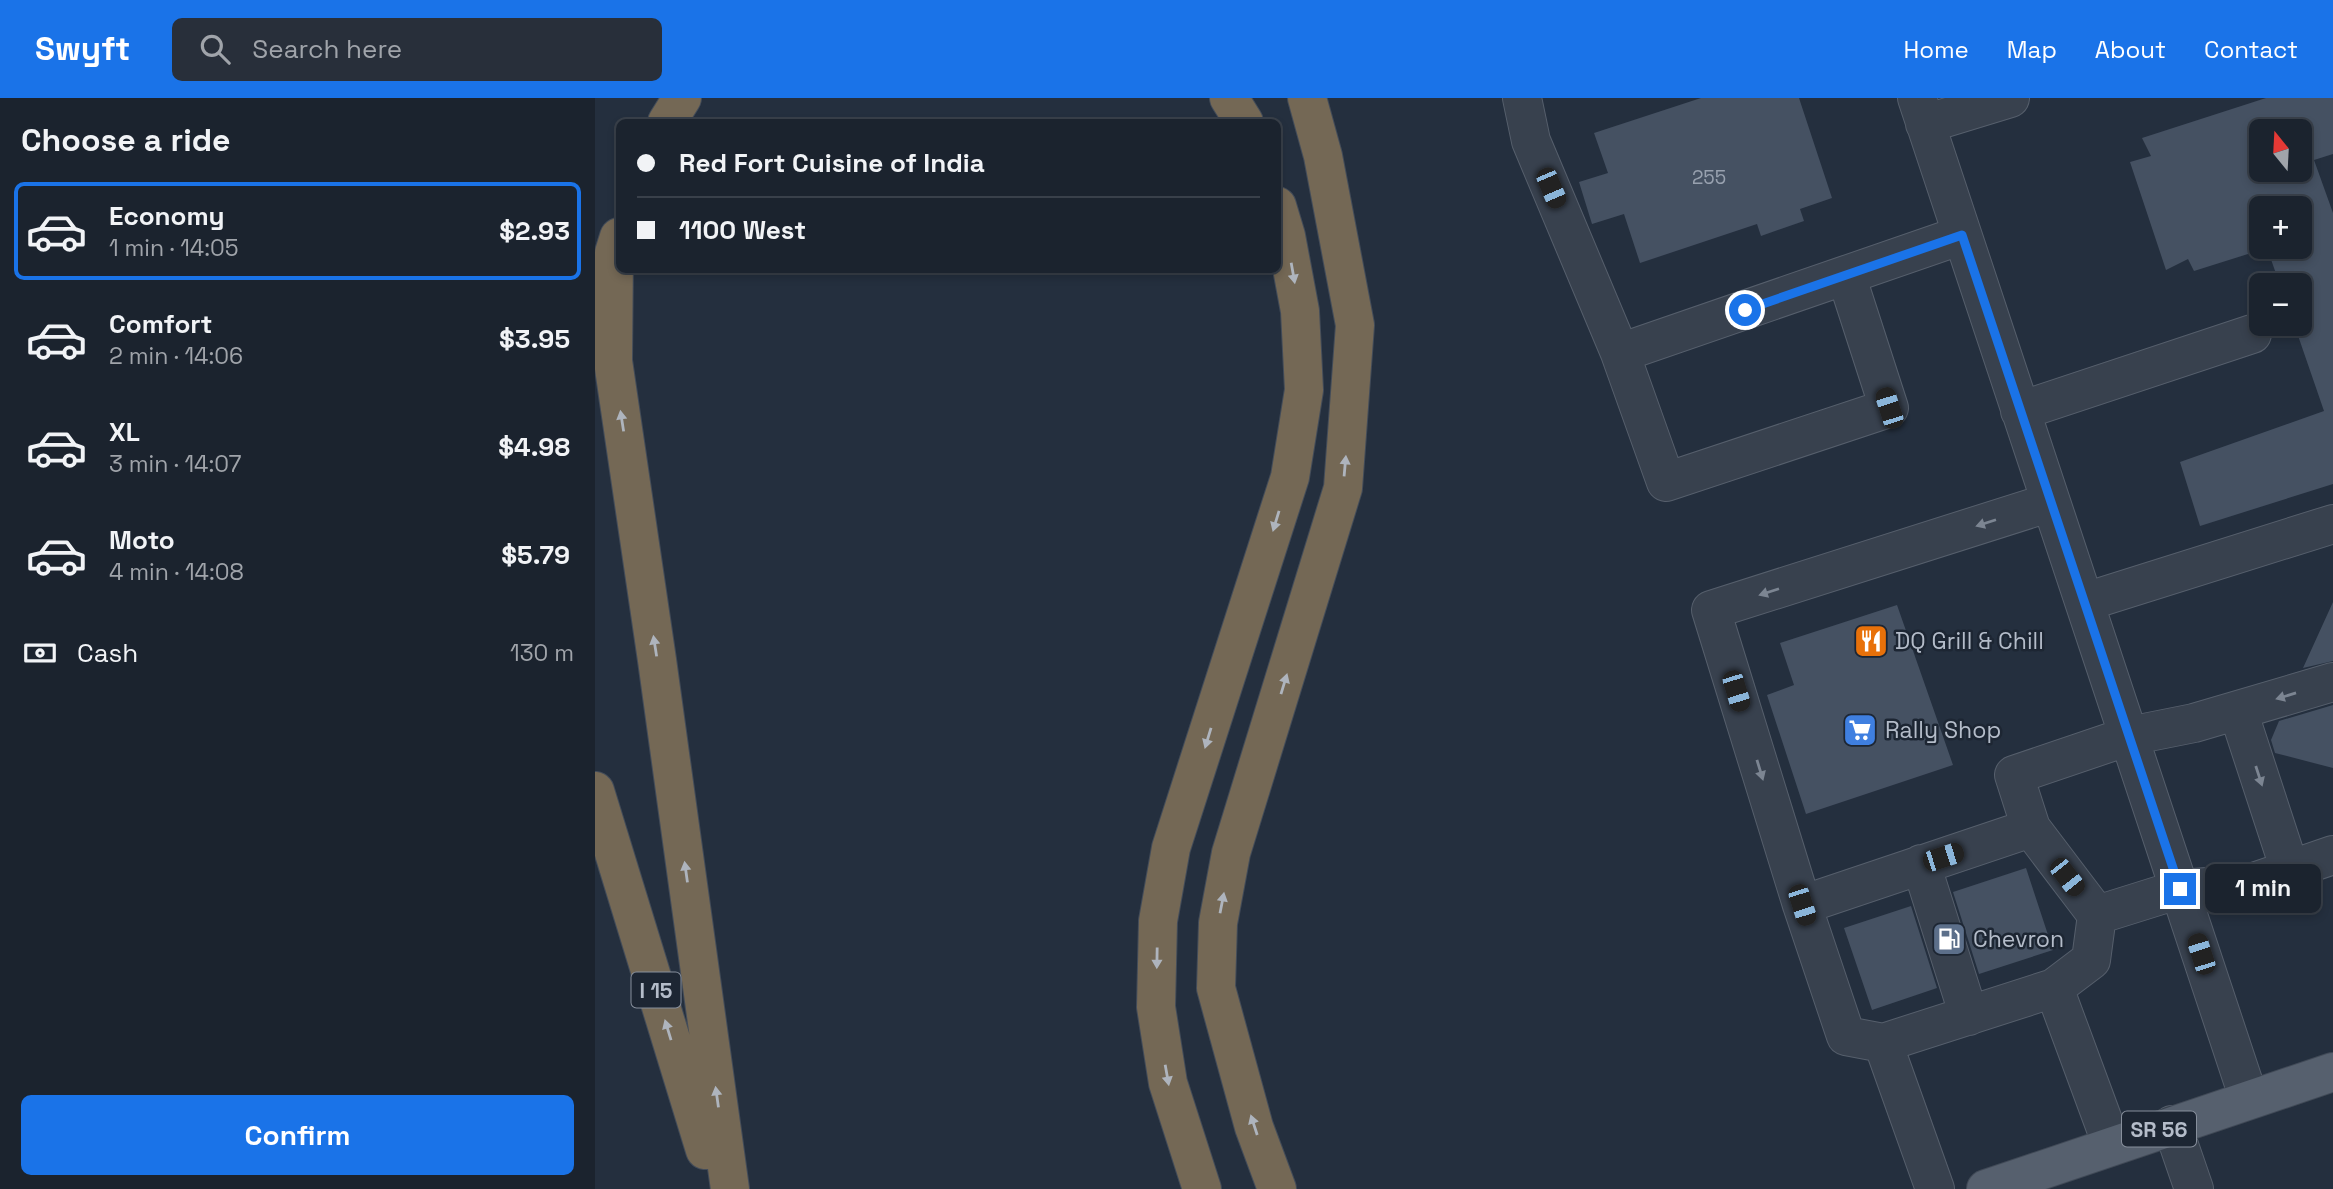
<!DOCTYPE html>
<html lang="en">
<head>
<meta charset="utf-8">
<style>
	:root { --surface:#1b232e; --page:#282f3a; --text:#f1f3f6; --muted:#a0a4aa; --line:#39404a; --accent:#1a73e8 }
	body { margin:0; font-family:"Space Grotesk",sans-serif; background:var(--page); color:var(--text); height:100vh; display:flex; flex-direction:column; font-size:26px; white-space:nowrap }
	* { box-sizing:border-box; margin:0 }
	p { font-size:23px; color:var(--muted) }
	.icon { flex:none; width:38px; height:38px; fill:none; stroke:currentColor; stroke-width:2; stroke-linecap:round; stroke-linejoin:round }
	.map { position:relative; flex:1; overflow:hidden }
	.sheet { display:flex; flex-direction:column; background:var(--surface); width:595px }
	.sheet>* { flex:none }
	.top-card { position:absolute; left:21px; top:21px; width:665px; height:154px; border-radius:10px; box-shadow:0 4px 10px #0003,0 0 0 2px var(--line); display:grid; align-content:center; height:154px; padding:0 21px; background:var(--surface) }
	.needle { width:46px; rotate:342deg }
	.buttons { position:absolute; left:1654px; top:21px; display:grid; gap:14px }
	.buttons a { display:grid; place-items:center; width:63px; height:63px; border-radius:10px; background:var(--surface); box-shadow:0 4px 10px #0003,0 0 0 2px var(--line); font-size:35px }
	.end { position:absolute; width:32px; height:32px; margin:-16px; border:9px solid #1a73e8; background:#fff; box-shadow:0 0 0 4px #fff }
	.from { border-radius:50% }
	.bubble { position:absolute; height:49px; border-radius:10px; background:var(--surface); box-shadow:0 4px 10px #0003,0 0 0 2px var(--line); font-size:23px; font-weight:800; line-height:49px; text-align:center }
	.car { position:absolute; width:21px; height:42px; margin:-21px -10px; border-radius:9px; box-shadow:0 0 5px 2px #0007; background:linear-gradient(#222 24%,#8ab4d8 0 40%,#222 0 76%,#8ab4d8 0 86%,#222 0) }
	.top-card b { display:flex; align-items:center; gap:24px; height:66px; font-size:26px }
	.top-card b+b { border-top:2px solid var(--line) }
	.top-card i { width:18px; height:18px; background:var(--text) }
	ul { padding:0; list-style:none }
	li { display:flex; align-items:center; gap:21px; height:98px; margin:0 14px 10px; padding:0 7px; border:4px solid transparent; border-radius:10px }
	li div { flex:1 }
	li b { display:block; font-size:26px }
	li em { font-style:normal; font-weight:800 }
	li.selected { border-color:var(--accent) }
	li>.icon { width:63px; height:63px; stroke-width:1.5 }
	h2 { padding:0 21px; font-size:32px; line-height:84px }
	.pay { display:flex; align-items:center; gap:18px; height:77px; padding:0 21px; font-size:26px }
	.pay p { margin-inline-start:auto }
	.primary-button { display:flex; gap:14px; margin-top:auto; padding:14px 21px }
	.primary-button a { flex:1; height:80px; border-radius:10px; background:var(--accent); color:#fff; font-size:28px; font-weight:800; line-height:80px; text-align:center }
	header { display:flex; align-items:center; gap:42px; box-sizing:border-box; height:98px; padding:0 35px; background:var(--accent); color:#fff }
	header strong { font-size:33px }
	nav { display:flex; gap:38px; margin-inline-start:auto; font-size:24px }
	.search { width:490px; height:63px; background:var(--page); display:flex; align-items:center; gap:18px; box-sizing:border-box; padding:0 24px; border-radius:10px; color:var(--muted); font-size:26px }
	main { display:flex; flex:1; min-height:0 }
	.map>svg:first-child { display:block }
	.building { fill:#455162; fill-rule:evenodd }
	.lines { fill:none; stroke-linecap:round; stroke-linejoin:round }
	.minor-casing { stroke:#565f6c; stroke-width:40 }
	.major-casing { stroke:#414a57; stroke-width:40 }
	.highway-casing { stroke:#434c59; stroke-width:40 }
	.minor { stroke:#38414e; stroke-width:38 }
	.major { stroke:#56606e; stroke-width:38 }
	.highway { stroke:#746855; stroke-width:38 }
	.oneway { fill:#aeb4bd }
	.oneway2 { fill:#7c8592 }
	.route { stroke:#1a73e8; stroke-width:9 }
	.labels { text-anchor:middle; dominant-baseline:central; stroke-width:5; stroke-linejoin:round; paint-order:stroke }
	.number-label { font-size:19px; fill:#98a1af }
	.shield { fill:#1d2633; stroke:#878f9c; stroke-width:2 }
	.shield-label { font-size:21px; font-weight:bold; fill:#b4bcc9 }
	.poi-label { font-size:23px; fill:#b4bcc9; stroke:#1d2633; text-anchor:start }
</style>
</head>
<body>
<header>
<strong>Swyft</strong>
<div class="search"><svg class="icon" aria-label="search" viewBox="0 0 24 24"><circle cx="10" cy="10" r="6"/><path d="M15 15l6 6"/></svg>Search here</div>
<nav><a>Home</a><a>Map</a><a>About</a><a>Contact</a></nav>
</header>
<main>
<section class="sheet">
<h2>Choose a ride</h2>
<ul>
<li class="selected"><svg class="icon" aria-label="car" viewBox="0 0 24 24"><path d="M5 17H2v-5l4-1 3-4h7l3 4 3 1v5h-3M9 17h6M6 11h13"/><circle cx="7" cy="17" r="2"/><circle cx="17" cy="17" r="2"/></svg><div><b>Economy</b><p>1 min · 14:05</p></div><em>$2.93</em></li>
<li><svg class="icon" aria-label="car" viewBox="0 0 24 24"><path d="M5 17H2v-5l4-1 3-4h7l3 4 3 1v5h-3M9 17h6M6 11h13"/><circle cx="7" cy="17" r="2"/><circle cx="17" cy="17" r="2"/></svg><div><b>Comfort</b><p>2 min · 14:06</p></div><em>$3.95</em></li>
<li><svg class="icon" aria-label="car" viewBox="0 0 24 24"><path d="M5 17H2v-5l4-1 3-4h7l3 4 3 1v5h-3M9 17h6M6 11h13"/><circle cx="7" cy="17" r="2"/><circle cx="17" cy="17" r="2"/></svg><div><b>XL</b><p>3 min · 14:07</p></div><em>$4.98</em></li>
<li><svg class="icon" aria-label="car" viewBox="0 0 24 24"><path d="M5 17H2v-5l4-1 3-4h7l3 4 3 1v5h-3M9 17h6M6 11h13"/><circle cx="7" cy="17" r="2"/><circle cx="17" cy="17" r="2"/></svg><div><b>Moto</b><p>4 min · 14:08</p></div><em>$5.79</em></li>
</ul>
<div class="pay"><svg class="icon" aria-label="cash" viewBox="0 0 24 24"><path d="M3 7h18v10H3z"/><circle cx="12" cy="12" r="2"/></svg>Cash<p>130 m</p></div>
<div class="primary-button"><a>Confirm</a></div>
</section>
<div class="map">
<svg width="1738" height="1091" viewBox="0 0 1738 1091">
	<rect width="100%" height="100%" fill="#242f3e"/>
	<path class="building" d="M1106 0H1204L1237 100 1205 111 1209 123 1166 138 1162 126 1045 165 1029 116 997 126 984 84 1013 75 999 35Z
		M1671 0H1738V56L1719 62 1738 115V386L1605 428 1585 364 1729 313 1699 226H1704V187H1685L1672 150 1599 173 1593 161 1571 172 1535 64 1556 58 1547 40ZM1666 33H1704V72H1666ZM1666 110H1704V149H1666Z
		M1738 504V563L1708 570Z
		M1302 507 1358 667 1211 716 1172 597 1199 587 1185 545Z
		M1738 607V670L1680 655 1676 642 1684 623Z
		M1431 770 1458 852 1384 876 1358 794Z
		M1316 808 1342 890 1277 912 1249 830Z"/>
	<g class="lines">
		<g class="minor-casing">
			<path id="minor" d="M927 0 936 43 1025 255 1071 384 1294 310 1251 177 1025 255
				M1322 0 1654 1001
				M1330 26 1415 0
				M1251 177 1367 137
				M1425 313 1657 236
				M1490 504 1738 426
				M1643 613 1695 772
				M1436 730 1502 817
				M1326 766 1374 918
				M1207 807 1116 512 1456 404
				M1459 890 1517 1047
				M1288 945 1459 890 1496 862 1502 817 1585 791 1653 786 1738 757
				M1577 1027 1599 1091
				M1340 1091 1288 945 1251 938 1207 807 1436 730 1419 677 1534 638 1599 625 1738 584"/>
		</g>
		<g class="major-casing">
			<path id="major" d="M1391 1091 1738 974"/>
		</g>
		<g class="highway-casing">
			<path id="highway" d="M634 0 649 24
				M72 24 87 0
				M24 139 19 155 18 263 62 562 135 1091
				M0 693 110 1052
				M607 1091 573 985 561 909 563 823 576 750 695 379 709 292 705 213 691 138 682 108
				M682 1091 659 1029 621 890 623 825 636 755 748 390 760 227 728 58 712 0"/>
		</g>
		<use href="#minor" class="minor"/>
		<use href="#major" class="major"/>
		<use href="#highway" class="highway"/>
	</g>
	<defs><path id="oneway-solid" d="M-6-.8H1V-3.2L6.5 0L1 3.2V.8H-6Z" transform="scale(1.75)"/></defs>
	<g class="oneway">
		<use href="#oneway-solid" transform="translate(698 175) rotate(80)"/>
		<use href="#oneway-solid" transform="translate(27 323) rotate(-99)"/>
		<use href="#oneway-solid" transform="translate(750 368) rotate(-85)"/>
		<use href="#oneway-solid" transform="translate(681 423) rotate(107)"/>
		<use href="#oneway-solid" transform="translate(60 548) rotate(-99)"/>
		<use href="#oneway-solid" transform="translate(689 586) rotate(-73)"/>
		<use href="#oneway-solid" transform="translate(613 640) rotate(107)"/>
		<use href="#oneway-solid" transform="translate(91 774) rotate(-98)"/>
		<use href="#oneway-solid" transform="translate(627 805) rotate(-79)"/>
		<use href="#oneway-solid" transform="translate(562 860) rotate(91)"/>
		<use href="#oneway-solid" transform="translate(73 932) rotate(-107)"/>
		<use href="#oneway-solid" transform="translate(572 977) rotate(80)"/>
		<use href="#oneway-solid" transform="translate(122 999) rotate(-98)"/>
		<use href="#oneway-solid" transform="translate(659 1027) rotate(-108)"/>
	</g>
	<g class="oneway2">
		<use href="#oneway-solid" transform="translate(1391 425) rotate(162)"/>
		<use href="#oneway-solid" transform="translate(1174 494) rotate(162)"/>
		<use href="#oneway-solid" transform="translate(1691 598) rotate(163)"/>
		<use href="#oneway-solid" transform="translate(1165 672) rotate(73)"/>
		<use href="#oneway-solid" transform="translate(1664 678) rotate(72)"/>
	</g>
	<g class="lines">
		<path class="route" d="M1150 212 1367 137 1585 791"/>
	</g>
	<defs>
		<g id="restaurant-square" transform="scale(1.75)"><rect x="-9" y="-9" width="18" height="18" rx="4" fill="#e8710a" stroke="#1d2633"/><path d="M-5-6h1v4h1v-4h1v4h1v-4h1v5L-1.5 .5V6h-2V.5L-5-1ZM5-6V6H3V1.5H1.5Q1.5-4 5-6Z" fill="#fff"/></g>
		<g id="supermarket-square" transform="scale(1.75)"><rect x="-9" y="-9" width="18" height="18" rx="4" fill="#3f7fe0" stroke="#1d2633"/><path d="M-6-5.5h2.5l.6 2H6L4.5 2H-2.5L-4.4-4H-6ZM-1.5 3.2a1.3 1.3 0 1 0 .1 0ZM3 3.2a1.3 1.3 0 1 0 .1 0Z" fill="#fff"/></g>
		<g id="fuel-square" transform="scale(1.75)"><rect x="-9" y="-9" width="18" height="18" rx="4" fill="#5c6f8a" stroke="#1d2633"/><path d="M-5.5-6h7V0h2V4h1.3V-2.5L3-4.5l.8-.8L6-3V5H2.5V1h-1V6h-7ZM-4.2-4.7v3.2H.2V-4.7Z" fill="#fff"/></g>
	</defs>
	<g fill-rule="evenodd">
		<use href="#restaurant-square" x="1276" y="543"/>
		<use href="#supermarket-square" x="1265" y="632"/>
		<use href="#fuel-square" x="1354" y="841"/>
	</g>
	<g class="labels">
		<g class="number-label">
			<text x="1114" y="79">255</text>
		</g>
		<g class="shield">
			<rect x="36.5" y="874.5" width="49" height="35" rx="5"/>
			<rect x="1527" y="1013.5" width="74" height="35" rx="5"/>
		</g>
		<g class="shield-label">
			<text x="61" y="892">I 15</text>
			<text x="1564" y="1031">SR 56</text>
		</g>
		<g class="poi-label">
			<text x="1300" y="543">DQ Grill &amp; Chill</text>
			<text x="1290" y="632">Rally Shop</text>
			<text x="1378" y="841">Chevron</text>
		</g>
	</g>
</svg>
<div class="buttons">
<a><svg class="needle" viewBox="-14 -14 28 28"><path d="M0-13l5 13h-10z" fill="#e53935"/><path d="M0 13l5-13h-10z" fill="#a0a4aa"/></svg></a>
<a>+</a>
<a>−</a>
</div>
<i class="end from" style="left:1150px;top:212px"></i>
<i class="end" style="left:1585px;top:791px"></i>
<div class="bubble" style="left:1610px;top:766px;width:116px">1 min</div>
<i class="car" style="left:956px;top:90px;rotate:157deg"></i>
<i class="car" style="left:1294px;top:310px;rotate:342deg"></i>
<i class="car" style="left:1141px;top:593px;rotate:163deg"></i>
<i class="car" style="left:1348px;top:759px;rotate:72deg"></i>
<i class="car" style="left:1472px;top:779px;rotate:142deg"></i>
<i class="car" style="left:1207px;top:807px;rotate:162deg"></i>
<i class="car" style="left:1606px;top:856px;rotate:342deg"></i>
<div class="top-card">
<b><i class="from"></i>Red Fort Cuisine of India</b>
<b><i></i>1100 West</b>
</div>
</div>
</main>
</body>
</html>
